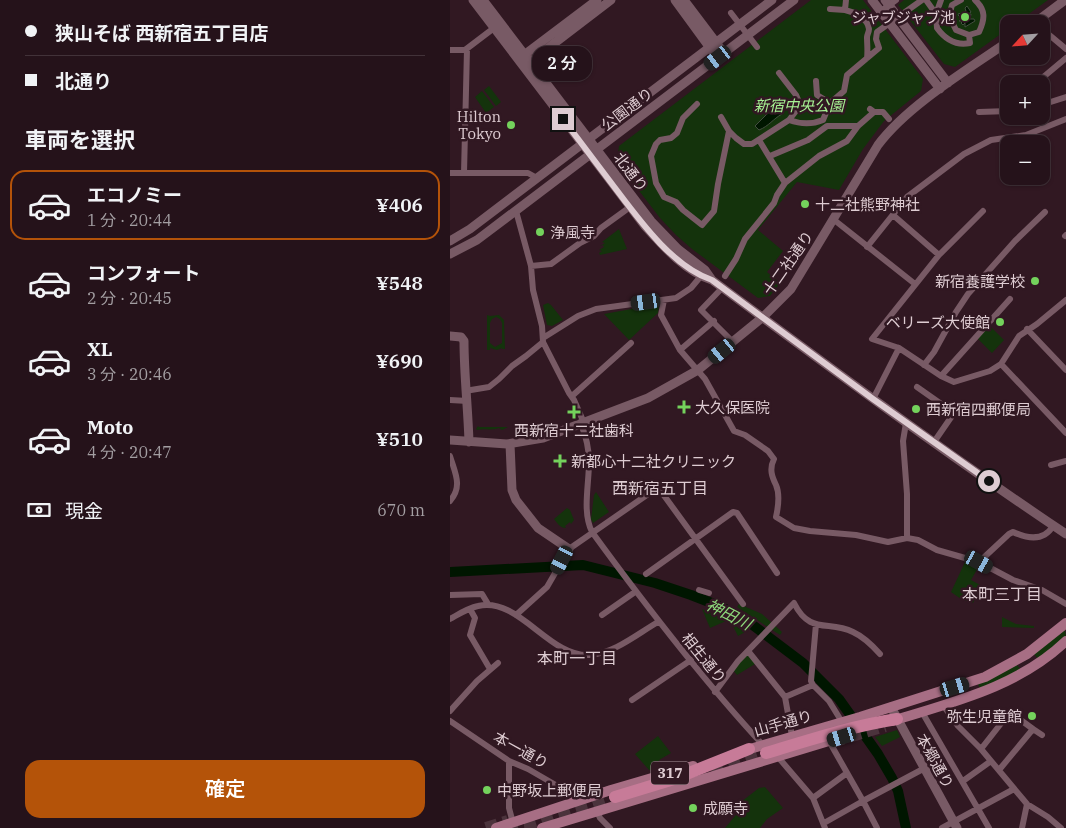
<!DOCTYPE html>
<html lang="ja">
<head>
<meta charset="utf-8">
<style>
	:root { --surface:#25121a; --page:#312027; --text:#f1f3f6; --muted:#a39ea2; --line:#423239; --accent:#b45309 }
	body { margin:0; font-family:"IBM Plex Serif","Noto Sans JP",serif; background:var(--page); color:var(--text); height:100vh; display:flex; flex-direction:column; font-size:19px; white-space:nowrap }
	* { box-sizing:border-box; margin:0 }
	p { font-size:16px; color:var(--muted) }
	.icon { flex:none; width:28px; height:28px; fill:none; stroke:currentColor; stroke-width:2; stroke-linecap:round; stroke-linejoin:round }
	.map { position:relative; flex:1; overflow:hidden }
	.panel { display:flex; flex-direction:column; background:var(--surface); width:450px }
	.panel>* { flex:none }
	.banner { display:grid; align-content:center; height:110px; padding:0 25px; background:var(--surface) }
	.needle { width:32px; rotate:244deg }
	.fabs { position:absolute; left:550px; top:15px; display:grid; gap:10px }
	.fabs a { display:grid; place-items:center; width:50px; height:50px; border-radius:10px; background:var(--surface); box-shadow:0 1px 4px #0004,0 0 0 1px var(--line); font-size:25px }
	.end { position:absolute; width:22px; height:22px; margin:-11px; border:6px solid #deccd2; background:#111; box-shadow:0 0 0 2px #111 }
	.from { border-radius:50% }
	.bubble { position:absolute; height:35px; border-radius:15px; background:var(--surface); box-shadow:0 1px 4px #0004,0 0 0 1px var(--line); font-size:16px; font-weight:600; line-height:35px; text-align:center }
	.car { position:absolute; width:15px; height:30px; margin:-15px -8px; border-radius:6px; box-shadow:0 0 4px 1px #0007; background:linear-gradient(#222 24%,#8ab4d8 0 40%,#222 0 76%,#8ab4d8 0 86%,#222 0) }
	.banner b { display:flex; align-items:center; gap:18px; height:48px; font-size:19px }
	.banner b+b { border-top:1px solid var(--line) }
	.banner i { width:12px; height:12px; background:var(--text) }
	ul { padding:0; list-style:none }
	li { display:flex; align-items:center; gap:15px; height:70px; margin:0 10px 8px; padding:0 15px; border:2px solid transparent; border-radius:15px }
	li div { flex:1 }
	li b { display:block; font-size:19px }
	li em { font-style:normal; font-weight:600 }
	li.current { border-color:var(--accent) }
	li>.icon { width:45px; height:45px; stroke-width:1.5 }
	h2 { padding:0 25px; font-size:22px; line-height:60px }
	.pay { display:flex; align-items:center; gap:12px; height:55px; padding:0 25px; font-size:19px }
	.pay p { margin-inline-start:auto }
	.cta { display:flex; gap:10px; margin-top:auto; padding:10px 25px }
	.cta a { flex:1; height:58px; border-radius:15px; background:var(--accent); color:#fff; font-size:20px; font-weight:600; line-height:58px; text-align:center }
	main { display:flex; flex:1; min-height:0 }
	.map>svg:first-child { display:block }
	.green { fill:#14330c; fill-rule:evenodd }
	.water { fill:#001600; stroke:#434d3f }
	.lines { fill:none; stroke-linecap:round; stroke-linejoin:round }
	.river { stroke:#001600; stroke-width:10 }
	.highway-tunnel { stroke:#4b333c; stroke-width:12; stroke-dasharray:12 6; stroke-linecap:butt }
	.street { stroke:#785a65; stroke-width:6 }
	.secondary { stroke:#785a65; stroke-width:9 }
	.primary { stroke:#a76e84; stroke-width:10 }
	.highway { stroke:#c77b98; stroke-width:12 }
	.route { stroke:#deccd2; stroke-width:6 }
	.poi-dot { fill:#74d25c; stroke:#311822; stroke-width:2 }
	.labels { text-anchor:middle; dominant-baseline:central; stroke-width:5; stroke-linejoin:round; paint-order:stroke }
	.shield { fill:#311822; stroke:#aa969d; stroke-width:1 }
	.shield-label { font-size:14px; font-weight:bold; fill:#deccd2 }
	.poi-label { font-size:15px; fill:#deccd2; stroke:#311822; text-anchor:start }
	.park-label { font-size:15px; font-style:italic; fill:#a6f293; stroke:#311822 }
	.street-label { font-size:15px; fill:#deccd2; stroke:#311822 }
	.neighbourhood-label { font-size:16px; fill:#deccd2; stroke:#311822 }
	.water-label { font-size:16px; font-style:italic; fill:#8dd87b; stroke:#311822 }
</style>
</head>
<body>
<main>
<section class="panel">
<div class="banner">
<b><i class="from"></i>狭山そば 西新宿五丁目店</b>
<b><i></i>北通り</b>
</div>
<h2>車両を選択</h2>
<ul>
<li class="current"><svg class="icon" aria-label="car" viewBox="0 0 24 24"><path d="M5 17H2v-5l4-1 3-4h7l3 4 3 1v5h-3M9 17h6M6 11h13"/><circle cx="7" cy="17" r="2"/><circle cx="17" cy="17" r="2"/></svg><div><b>エコノミー</b><p>1 分 · 20:44</p></div><em>¥406</em></li>
<li><svg class="icon" aria-label="car" viewBox="0 0 24 24"><path d="M5 17H2v-5l4-1 3-4h7l3 4 3 1v5h-3M9 17h6M6 11h13"/><circle cx="7" cy="17" r="2"/><circle cx="17" cy="17" r="2"/></svg><div><b>コンフォート</b><p>2 分 · 20:45</p></div><em>¥548</em></li>
<li><svg class="icon" aria-label="car" viewBox="0 0 24 24"><path d="M5 17H2v-5l4-1 3-4h7l3 4 3 1v5h-3M9 17h6M6 11h13"/><circle cx="7" cy="17" r="2"/><circle cx="17" cy="17" r="2"/></svg><div><b>XL</b><p>3 分 · 20:46</p></div><em>¥690</em></li>
<li><svg class="icon" aria-label="car" viewBox="0 0 24 24"><path d="M5 17H2v-5l4-1 3-4h7l3 4 3 1v5h-3M9 17h6M6 11h13"/><circle cx="7" cy="17" r="2"/><circle cx="17" cy="17" r="2"/></svg><div><b>Moto</b><p>4 分 · 20:47</p></div><em>¥510</em></li>
</ul>
<div class="pay"><svg class="icon" aria-label="cash" viewBox="0 0 24 24"><path d="M3 7h18v10H3z"/><circle cx="12" cy="12" r="2"/></svg>現金<p>670 m</p></div>
<div class="cta"><a>確定</a></div>
</section>
<div class="map">
<svg width="616" height="828" viewBox="0 0 616 828">
	<rect width="100%" height="100%" fill="#311822"/>
	<path class="green" d="M361 0H413L473 79 471 91 434 121 413 149 389 190 347 182 308 230 333 251 317 272 330 283 320 296 308 298 242 249 226 235 210 218 167 162 169 146Z
		M454 0H598L565 24H559V28L505 67 494 64 448 5Z
		M39 86 51 102 46 106 34 90Z
		M32 91 44 107 36 113 25 97Z
		M169 229 177 249 150 255 149 253 152 251 149 250 154 247 153 245 150 246 155 243 152 242Z
		M98 303 101 305 113 320 102 326 97 325 93 305Z
		M209 304 208 313 179 340 154 314Z
		M37 315 40 316 49 315 54 320 55 349H52V348L47 350 40 348V350H37ZM46 317 50 319 52 323V343L45 347 40 343V323L42 319Z
		M540 326 554 340 542 353 527 338Z
		M28 426 29 427H58L52 430 49 428C41 431 34 428 27 430L26 429Z
		M146 492 159 512 143 523 141 519 144 495Z
		M117 508 120 510 124 520 121 524 120 522 115 526 116 528C110 528 107 523 104 519Z
		M515 562 529 566 521 580 532 586 523 603 511 599 501 592Z
		M289 604 312 614 332 632 330 635 287 607Z
		M252 609 276 620 295 632 288 636 282 624 276 621 260 628Z
		M552 617 566 624 584 626V628L552 627Z
		M615 630 616 637 589 660 584 654Z
		M298 653 305 664 287 675 283 670Z
		M567 665 571 670 530 689 528 684Z
		M447 730 450 737 432 746 425 737Z
		M208 736 221 753 209 760 211 769 199 770 185 754Z
		M315 787 333 808 317 819 310 828H275L290 810 287 805 309 788Z"/>
	<path class="water" d="M517 6 521 12 517 15 521 14 520 19H524L525 21 515 27V23L513 25 511 23 513 21H509L512 19 508 15 509 13 511 15 516 11 515 8Z
		M329 109 332 114C323 119 319 126 309 130L305 126 318 113Z"/>
	<g class="lines">
		<path class="river" d="M0 572 133 565 205 583 241 595 272 607 300 623 353 663 389 699 428 754 442 778 448 791 456 828"/>
		<path class="highway-tunnel" d="M382 742 435 726
			M245 778 275 766 316 753
			M56 826 79 824 165 797
			M36 828 58 821"/>
		<path class="street" d="M476 0 486 14
			M491 0 486 14 487 28C495 39 506 46 520 43L519 35
			M511 0 502 5 499 16 506 30 519 35 529 32C535 19 536 10 525 0
			M380 9 395 10 396 0
			M395 10C404 12 418 18 419 29 419 32 417 35 417 37 417 44 418 51 417 58
			M431 11 446 0
			M281 13 307 47
			M591 28 616 49
			M0 50H15L44 28
			M366 81 367 95 380 103
			M585 84 616 58
			M247 104 233 118 227 133 221 138 210 140 206 144 201 156 206 183 214 197 226 202 233 210 252 225 264 211 268 184 279 131
			M591 105 616 97
			M420 109 424 112H433L439 119
			M529 112 559 111
			M271 117 279 131 286 138 294 144H302L339 120 346 111 349 102 346 95 329 73
			M339 120C350 124 361 125 373 120L380 103 394 91 397 75 429 48 426 39 427 32 472 0
			M309 140 335 183
			M320 156 358 140 377 126H408
			M0 173H78L87 178
			M14 173 17 49
			M66 211 81 266 101 264 130 243 144 236 151 228 180 207
			M533 211 489 255 422 339 449 348 491 376 504 382 540 371 551 364 569 336 587 324 616 300
			M443 215 489 255
			M383 219 465 284
			M615 236 616 235
			M417 247 457 197 514 154 541 140 576 135 616 119
			M81 266 83 290 92 326 93 342 119 393 124 400 134 423
			M275 276 286 259 295 239 324 203 327 195 335 183 369 156 397 141 408 126 424 112
			M273 287 251 310 283 342
			M214 300 211 315 230 350 255 379 284 431 295 435 318 451 324 459C319 469 322 477 326 485 330 494 328 508 326 517L344 528 360 531 406 535 438 542 457 538 468 540 487 550 529 562 563 580 592 590 616 604
			M577 329 616 370
			M93 338 128 316 146 309 226 298 241 288 251 276
			M230 350 264 321
			M551 364 616 433
			M474 365 484 352 506 312 518 294 565 241 595 212
			M491 376 560 299
			M467 387 504 413 484 442
			M15 391 39 387 49 379 62 366 76 356 93 342
			M122 396 181 343
			M423 399 449 348
			M0 400 18 401
			M456 423 453 441 457 494V538
			M131 424C136 436 139 449 139 462 139 485 132 512 142 532 196 606 251 678 313 745
			M0 456C5 473 13 486 0 501
			M601 465 616 461
			M529 562 559 534 563 532C578 539 594 541 603 526
			M196 574 283 512 287 513 327 573
			M249 590 259 593
			M0 595 32 594 38 604
			M20 609 25 618 20 635 40 669
			M66 615 97 587 119 549 204 490H210L293 604
			M152 615 185 592
			M0 619C9 614 18 608 28 606 69 596 99 658 140 655 165 653 187 634 208 622
			M366 624 361 681 363 685 379 701 392 722
			M298 651 335 697 342 736
			M265 692 288 661 344 603C360 635 378 620 403 632 414 637 422 645 430 654
			M335 697 363 685
			M182 700 241 660
			M493 705 508 726 531 749 577 804 598 817 611 828
			M0 711 27 681 48 663
			M472 712 539 828
			M0 721 59 761 78 769 123 795 128 802
			M583 729 592 735
			M531 749 560 712 583 729 549 770
			M328 757 363 798 375 828
			M59 761V808L63 823
			M513 781 541 761
			M363 798 397 773
			M147 811 150 818 160 828
			M374 823 413 801 379 741
			M427 828 413 801 473 769
			M492 828 564 789
			M572 828 577 804"/>
		<path class="secondary" d="M23 0 195 226C214 247 235 271 262 280
			M33 0 201 221 228 249 255 270 262 280C379 367 495 453 616 534
			M225 0 263 52
			M234 0 274 53
			M422 0 490 89
			M435 0 498 83
			M583 24 615 0
			M70 58 147 0
			M76 65 161 0
			M0 241 20 229 322 0
			M0 254 27 240 344 0
			M0 336 11 337 14 341C14 375 18 408 19 442
			M0 440 57 444 93 438 198 398 248 370 313 317 341 289 428 145C458 105 517 70 559 41
			M60 444 62 490 66 500 88 528 119 549
			M441 707 507 828"/>
		<path class="primary" d="M442 721C503 702 568 687 616 641
			M293 751 410 717 535 677 577 654 616 623
			M46 828 161 790 243 766
			M92 828 392 737"/>
		<path class="highway" d="M316 753C359 740 402 726 447 719
			M165 797 224 779 299 749"/>
	</g>
	<g class="lines">
		<path class="route" d="M113 119C128 139 144 160 159 180 185 214 220 266 262 280L423 399 539 481"/>
	</g>
	<g class="poi-dot">
		<circle cx="515" cy="17" r="5"/>
		<circle cx="61" cy="125" r="5"/>
		<circle cx="355" cy="204" r="5"/>
		<circle cx="90" cy="232" r="5"/>
		<circle cx="585" cy="281" r="5"/>
		<circle cx="550" cy="322" r="5"/>
		<path d="M231.5 399.5h5v5h5v5h-5v5h-5v-5h-5v-5h5z"/>
		<circle cx="466" cy="409" r="5"/>
		<path d="M121.5 404.5h5v5h5v5h-5v5h-5v-5h-5v-5h5z"/>
		<path d="M107.5 453.5h5v5h5v5h-5v5h-5v-5h-5v-5h5z"/>
		<circle cx="582" cy="716" r="5"/>
		<circle cx="37" cy="790" r="5"/>
		<circle cx="243" cy="808" r="5"/>
	</g>
	<g class="labels">
		<rect class="shield" x="201" y="761.5" width="38" height="23" rx="4"/>
		<g class="shield-label">
			<text x="220" y="773">317</text>
		</g>
		<g class="poi-label">
			<text x="505" y="17" text-anchor="end">ジャブジャブ池</text>
			<text x="51" y="116" text-anchor="end">Hilton<tspan x="51" dy="17">Tokyo</tspan></text>
			<text x="365" y="204">十二社熊野神社</text>
			<text x="100" y="232">浄風寺</text>
			<text x="575" y="281" text-anchor="end">新宿養護学校</text>
			<text x="540" y="322" text-anchor="end">ベリーズ大使館</text>
			<text x="245" y="407">大久保医院</text>
			<text x="476" y="409">西新宿四郵便局</text>
			<text x="124" y="430" text-anchor="middle">西新宿十二社歯科</text>
			<text x="121" y="461">新都心十二社クリニック</text>
			<text x="572" y="716" text-anchor="end">弥生児童館</text>
			<text x="47" y="790">中野坂上郵便局</text>
			<text x="253" y="808">成願寺</text>
		</g>
		<g class="park-label">
			<text x="349" y="105">新宿中央公園</text>
		</g>
		<g class="street-label">
			<text transform="translate(177 109) rotate(-37)">公園通り</text>
			<text transform="translate(181 172) rotate(53)">北通り</text>
			<text transform="translate(338 263) rotate(-55)">十二社通り</text>
			<text transform="translate(254 658) rotate(51)">相生通り</text>
			<text transform="translate(333 723) rotate(-16)">山手通り</text>
			<text transform="translate(71 750) rotate(29)">本一通り</text>
			<text transform="translate(485 761) rotate(61)">本郷通り</text>
		</g>
		<g class="neighbourhood-label">
			<text x="210" y="488">西新宿五丁目</text>
			<text x="552" y="594">本町三丁目</text>
			<text x="127" y="658">本町一丁目</text>
		</g>
		<g class="water-label">
			<text transform="translate(279 614) rotate(27)">神田川</text>
		</g>
	</g>
</svg>
<div class="fabs">
<a><svg class="needle" viewBox="-14 -14 28 28"><path d="M0-13l5 13h-10z" fill="#e53935"/><path d="M0 13l5-13h-10z" fill="#a39ea2"/></svg></a>
<a>+</a>
<a>−</a>
</div>
<i class="end from" style="left:539px;top:481px"></i>
<i class="end" style="left:113px;top:119px"></i>
<div class="bubble" style="left:82px;top:46px;width:60px">2 分</div>
<i class="car" style="left:268px;top:58px;rotate:233deg"></i>
<i class="car" style="left:196px;top:302px;rotate:262deg"></i>
<i class="car" style="left:272px;top:351px;rotate:231deg"></i>
<i class="car" style="left:112px;top:560px;rotate:207deg"></i>
<i class="car" style="left:529px;top:562px;rotate:119deg"></i>
<i class="car" style="left:505px;top:687px;rotate:73deg"></i>
<i class="car" style="left:392px;top:737px;rotate:253deg"></i>
</div>
</main>
</body>
</html>
